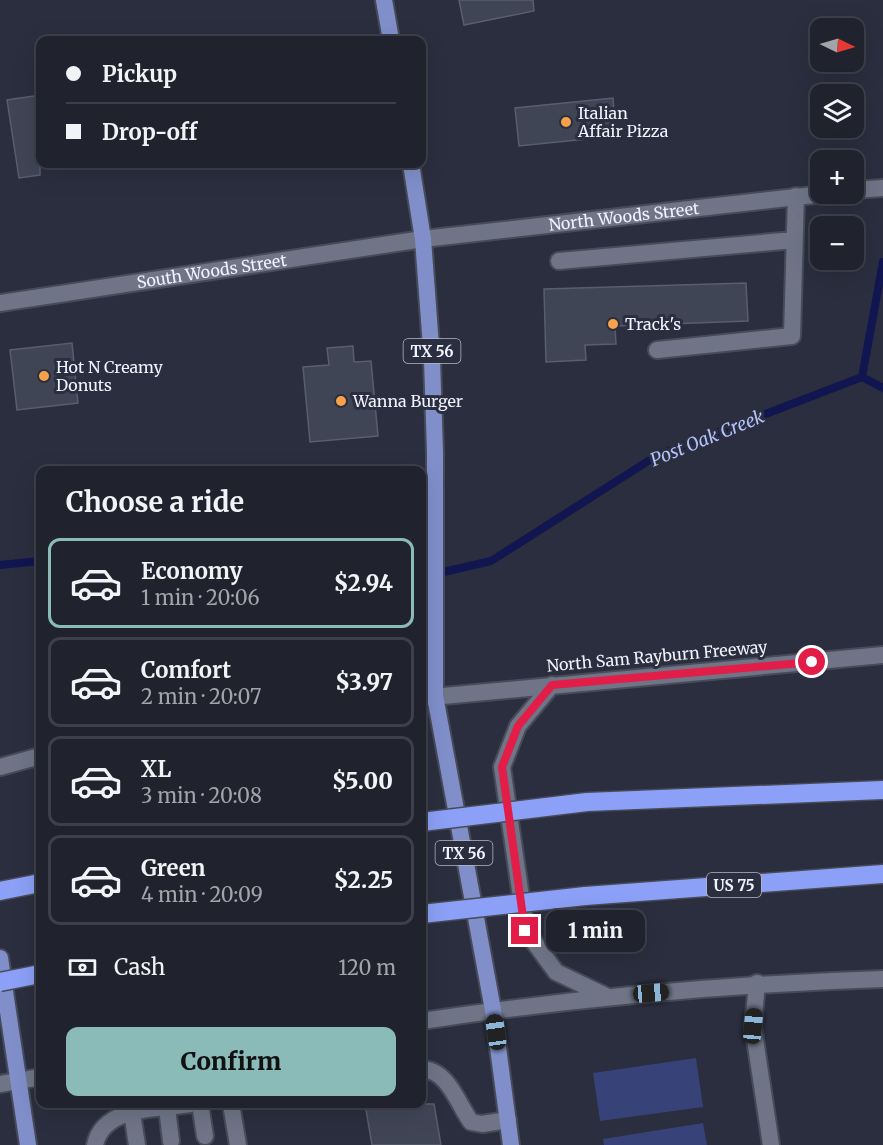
<!DOCTYPE html>
<html lang="en">
<head>
<meta charset="utf-8">
<style>
	:root { --surface:#20222e; --page:#2d2f3a; --text:#f1f3f6; --muted:#a2a4aa; --line:#3d3f4a; --accent:#8bbbb9 }
	body { margin:0; font-family:Merriweather,serif; background:var(--page); color:var(--text); height:100vh; display:flex; flex-direction:column; font-size:22px; white-space:nowrap }
	* { box-sizing:border-box; margin:0 }
	p { font-size:20px; color:var(--muted) }
	.icon { flex:none; width:33px; height:33px; fill:none; stroke:currentColor; stroke-width:2; stroke-linecap:round; stroke-linejoin:round }
	.map { position:relative; flex:1; overflow:hidden }
	.panel { position:absolute; left:36px; top:466px; width:390px; height:642px; display:flex; flex-direction:column; background:var(--surface); border-radius:12px; box-shadow:0 6px 24px #0002,0 0 0 2px var(--line) }
	.panel>* { flex:none }
	.top-card { position:absolute; left:36px; top:36px; width:390px; height:132px; border-radius:12px; box-shadow:0 6px 24px #0002,0 0 0 2px var(--line); display:grid; align-content:center; height:132px; padding:0 30px; background:var(--surface) }
	.needle { width:39px; rotate:95deg }
	.buttons { position:absolute; left:810px; top:18px; display:grid; gap:12px }
	.buttons a { display:grid; place-items:center; width:54px; height:54px; border-radius:12px; background:var(--surface); box-shadow:0 6px 24px #0002,0 0 0 2px var(--line); font-size:30px }
	.end { position:absolute; width:27px; height:27px; margin:-14px; border:8px solid #e11d48; background:#fff; box-shadow:0 0 0 3px #fff }
	.from { border-radius:50% }
	.bubble { position:absolute; height:42px; border-radius:12px; background:var(--surface); box-shadow:0 6px 24px #0002,0 0 0 2px var(--line); font-size:20px; font-weight:800; line-height:42px; text-align:center }
	.car { position:absolute; width:18px; height:36px; margin:-18px -9px; border-radius:8px; box-shadow:0 0 4px 2px #0007; background:linear-gradient(#222 24%,#8ab4d8 0 40%,#222 0 76%,#8ab4d8 0 86%,#222 0) }
	.top-card b { display:flex; align-items:center; gap:21px; height:57px; font-size:22px }
	.top-card b+b { border-top:2px solid var(--line) }
	.top-card i { width:15px; height:15px; background:var(--text) }
	ul { padding:0; list-style:none }
	li { display:flex; align-items:center; gap:18px; height:90px; margin:0 12px 9px; padding:0 18px; border:3px solid var(--line); border-radius:12px }
	li div { flex:1 }
	li b { display:block; font-size:22px }
	li em { font-style:normal; font-weight:800 }
	li.current { border-color:var(--accent) }
	li>.icon { width:54px; height:54px; stroke-width:1.5 }
	h2 { padding:0 30px; font-size:27px; line-height:72px }
	.pay { display:flex; align-items:center; gap:15px; height:66px; padding:0 30px; font-size:22px }
	.pay p { margin-inline-start:auto }
	.primary-button { display:flex; gap:12px; margin-top:auto; padding:12px 30px }
	.primary-button a { flex:1; height:69px; border-radius:12px; background:var(--accent); color:#111; font-size:24px; font-weight:800; line-height:69px; text-align:center }
	.map>svg:first-child { display:block }
	.green { fill:#374378 }
	.lines { fill:none; stroke-linecap:round; stroke-linejoin:round }
	.stream { stroke:#111550; stroke-width:8 }
	.building { fill:#404556; stroke:#585d6f; stroke-width:1.5 }
	.service-casing { stroke:#474b58; stroke-width:20 }
	.minor-casing { stroke:#474b58; stroke-width:20 }
	.secondary-casing { stroke:#474b58; stroke-width:20 }
	.primary-casing { stroke:#474b58; stroke-width:20 }
	.motorway-casing { stroke:#474b58; stroke-width:21 }
	.service { stroke:#6f7587; stroke-width:16 }
	.minor { stroke:#6f7587; stroke-width:16 }
	.secondary { stroke:#6f7587; stroke-width:16 }
	.primary { stroke:#808fca; stroke-width:16 }
	.motorway { stroke:#8ba0f6; stroke-width:18 }
	.motorway-bridge-casing { stroke:#474b58; stroke-width:21; stroke-linecap:butt }
	.motorway-bridge { stroke:#8ba0f6; stroke-width:18 }
	.route { stroke:#e11d48; stroke-width:8 }
	.poi-dot { fill:#f8a14a; stroke:#2a2e3e; stroke-width:2 }
	.labels { text-anchor:middle; dominant-baseline:central; stroke-width:6; stroke-linejoin:round; paint-order:stroke }
	.shield { fill:#2a2e3e; stroke:#b5b8c4; stroke-width:1.5 }
	.shield-label { font-size:15px; font-weight:bold; fill:#f0f3fd }
	.poi-label { font-size:16px; fill:#f0f3fd; stroke:#2a2e3e; text-anchor:start }
	.street-label { font-size:16px; fill:#f0f3fd; stroke:#2a2e3e }
	.water-label { font-size:18px; font-style:italic; fill:#b4c3fc; stroke:#2a2e3e }
</style>
</head>
<body>
<div class="map">
<svg width="883" height="1145" viewBox="0 0 883 1145">
	<rect width="100%" height="100%" fill="#2a2e3e"/>
	<path class="green" d="M696 1058 703 1107 600 1121 593 1073Z
		M703 1123 707 1145H604L603 1139Z"/>
	<g class="lines">
		<path class="stream" d="M862 377 883 388
			M0 565 40 561
			M422 577 491 561 656 456 862 377 883 262"/>
	</g>
	<path class="building" d="M459 0H533L534 11 464 25Z
		M40 95V175L19 178 7 100Z
		M613 98 616 136 519 146 515 108Z
		M746 283 748 321 615 326 616 344 585 345 586 360 546 362 544 289Z
		M72 343 78 403 17 410 10 350Z
		M353 346 354 362 371 361 378 436 310 442 303 367 329 365 327 348Z
		M365 1104H434L441 1145H372Z"/>
	<g class="lines">
		<g class="service-casing">
			<path id="service" d="M559 261 794 240
				M657 350 792 336 796 196
				M757 983 753 1026 771 1145
				M422 1069C448 1070 458 1104 471 1122L482 1124 508 1120
				M200 1104 205 1136
				M231 1104 238 1145
				M167 1108 171 1141
				M132 1113 137 1145
				M95 1145C103 1106 158 1109 190 1104"/>
		</g>
		<g class="minor-casing">
			<g id="minor">
				<path d="M854 190 883 188"/>
				<path id="s1" d="M0 303 423 239 823 194"/>
			</g>
		</g>
		<g class="secondary-casing">
			<path id="secondary" d="M552 685 518 726 502 767 526 931 556 972 608 997
				M422 698 883 655
				M0 767 40 756
				M422 1021C575 998 728 984 883 979
				M0 1084 40 1077"/>
		</g>
		<g class="primary-casing">
			<path id="primary" d="M384 0 391 40
				M411 164 423 239 432 360 435 452V696L493 1010 511 1145
				M0 958 28 1145"/>
		</g>
		<g class="motorway-casing">
			<path id="motorway" d="M587 802 883 790
				M0 891 40 883
				M585 896 883 874"/>
		</g>
		<use href="#service" class="service"/>
		<use href="#minor" class="minor"/>
		<use href="#secondary" class="secondary"/>
		<use href="#primary" class="primary"/>
		<use href="#motorway" class="motorway"/>
		<g class="motorway-bridge-casing">
			<path id="motorway-bridge" d="M422 822 587 802
				M422 914 585 896
				M0 982 40 974"/>
		</g>
		<use href="#motorway-bridge" class="motorway-bridge"/>
	</g>
	<g class="lines">
		<path class="route" d="M525 931 502 767 518 726 552 685 812 662"/>
	</g>
	<g class="poi-dot">
		<circle cx="566" cy="122" r="6"/>
		<circle cx="613" cy="324" r="6"/>
		<circle cx="44" cy="376" r="6"/>
		<circle cx="341" cy="401" r="6"/>
	</g>
	<g class="labels">
		<g class="shield">
			<rect x="403.5" y="339" width="57" height="24" rx="4.5"/>
			<rect x="435.5" y="841" width="57" height="24" rx="4.5"/>
			<rect x="707" y="873" width="54" height="24" rx="4.5"/>
		</g>
		<g class="shield-label">
			<text x="432" y="351">TX 56</text>
			<text x="464" y="853">TX 56</text>
			<text x="734" y="885">US 75</text>
		</g>
		<g class="poi-label">
			<text x="578" y="113">Italian<tspan x="578" dy="18">Affair Pizza</tspan></text>
			<text x="625" y="324">Track's</text>
			<text x="56" y="367">Hot N Creamy<tspan x="56" dy="18">Donuts</tspan></text>
			<text x="353" y="401">Wanna Burger</text>
		</g>
		<g class="street-label">
			<text stroke="none"><textPath href="#s1" startOffset="630">North Woods Street</textPath></text>
			<text stroke="none"><textPath href="#s1" startOffset="214">South Woods Street</textPath></text>
			<text transform="translate(657 656) rotate(-5)">North Sam Rayburn Freeway</text>
		</g>
		<g class="water-label">
			<text transform="translate(707 438) rotate(-22)">Post Oak Creek</text>
		</g>
	</g>
</svg>
<div class="buttons">
<a><svg class="needle" viewBox="-14 -14 28 28"><path d="M0-13l5 13h-10z" fill="#e53935"/><path d="M0 13l5-13h-10z" fill="#a2a4aa"/></svg></a>
<a><svg class="icon" aria-label="layers" viewBox="0 0 24 24"><path d="M12 4l9 5-9 5-9-5zM3 14l9 5 9-5"/></svg></a>
<a>+</a>
<a>−</a>
</div>
<i class="end from" style="left:812px;top:662px"></i>
<i class="end" style="left:525px;top:931px"></i>
<div class="bubble" style="left:546px;top:910px;width:99px">1 min</div>
<i class="car" style="left:651px;top:993px;rotate:85deg"></i>
<i class="car" style="left:753px;top:1026px;rotate:5deg"></i>
<i class="car" style="left:496px;top:1032px;rotate:352deg"></i>
<div class="top-card">
<b><i class="from"></i>Pickup</b>
<b><i></i>Drop-off</b>
</div>
<section class="panel">
<h2>Choose a ride</h2>
<ul>
<li class="current"><svg class="icon" aria-label="car" viewBox="0 0 24 24"><path d="M5 17H2v-5l4-1 3-4h7l3 4 3 1v5h-3M9 17h6M6 11h13"/><circle cx="7" cy="17" r="2"/><circle cx="17" cy="17" r="2"/></svg><div><b>Economy</b><p>1 min · 20:06</p></div><em>$2.94</em></li>
<li><svg class="icon" aria-label="car" viewBox="0 0 24 24"><path d="M5 17H2v-5l4-1 3-4h7l3 4 3 1v5h-3M9 17h6M6 11h13"/><circle cx="7" cy="17" r="2"/><circle cx="17" cy="17" r="2"/></svg><div><b>Comfort</b><p>2 min · 20:07</p></div><em>$3.97</em></li>
<li><svg class="icon" aria-label="car" viewBox="0 0 24 24"><path d="M5 17H2v-5l4-1 3-4h7l3 4 3 1v5h-3M9 17h6M6 11h13"/><circle cx="7" cy="17" r="2"/><circle cx="17" cy="17" r="2"/></svg><div><b>XL</b><p>3 min · 20:08</p></div><em>$5.00</em></li>
<li><svg class="icon" aria-label="car" viewBox="0 0 24 24"><path d="M5 17H2v-5l4-1 3-4h7l3 4 3 1v5h-3M9 17h6M6 11h13"/><circle cx="7" cy="17" r="2"/><circle cx="17" cy="17" r="2"/></svg><div><b>Green</b><p>4 min · 20:09</p></div><em>$2.25</em></li>
</ul>
<div class="pay"><svg class="icon" aria-label="cash" viewBox="0 0 24 24"><path d="M3 7h18v10H3z"/><circle cx="12" cy="12" r="2"/></svg>Cash<p>120 m</p></div>
<div class="primary-button"><a>Confirm</a></div>
</section>
</div>
</body>
</html>
